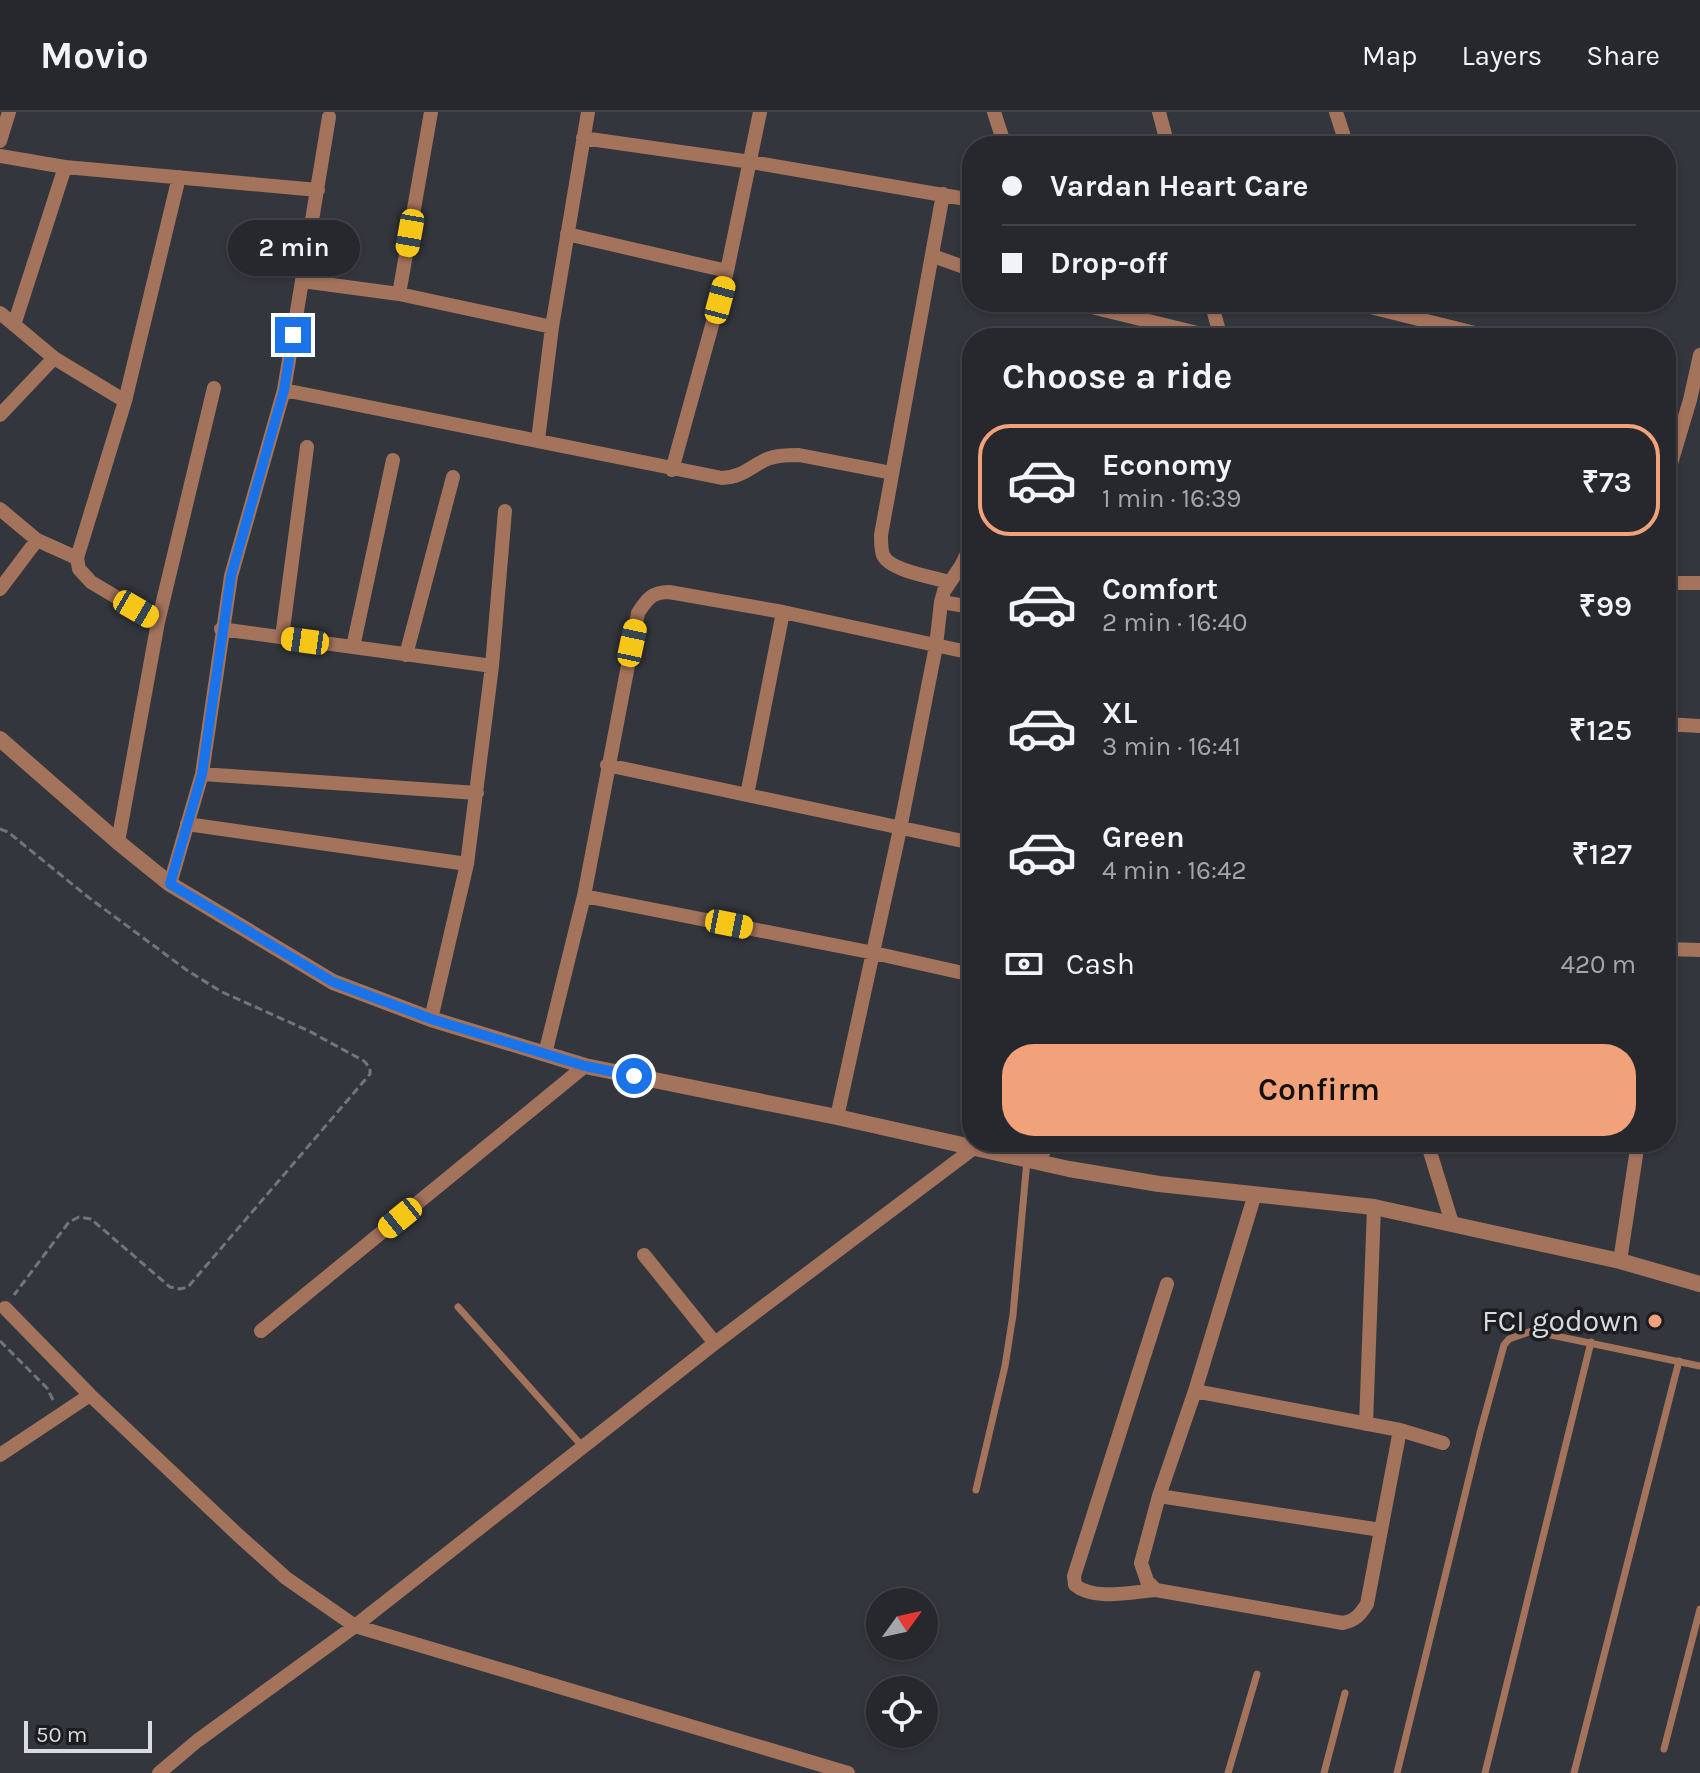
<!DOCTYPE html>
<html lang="en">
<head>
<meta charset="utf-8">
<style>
	:root { --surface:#26282d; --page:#2e3035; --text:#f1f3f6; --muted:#a4a6aa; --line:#424449; --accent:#f1a27b }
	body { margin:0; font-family:Karla,sans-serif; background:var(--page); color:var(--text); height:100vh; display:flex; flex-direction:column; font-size:30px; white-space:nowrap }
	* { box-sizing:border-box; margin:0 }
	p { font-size:26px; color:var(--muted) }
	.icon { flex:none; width:44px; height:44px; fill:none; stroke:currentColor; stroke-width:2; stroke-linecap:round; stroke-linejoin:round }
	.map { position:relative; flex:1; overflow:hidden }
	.side { position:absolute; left:962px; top:216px; width:714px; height:824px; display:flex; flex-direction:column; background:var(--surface); border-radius:32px; box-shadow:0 2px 6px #0004,0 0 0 2px var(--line) }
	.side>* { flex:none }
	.banner { position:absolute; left:962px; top:24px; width:714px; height:176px; border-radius:32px; box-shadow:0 2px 6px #0004,0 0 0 2px var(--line); display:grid; align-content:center; height:176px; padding:0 40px; background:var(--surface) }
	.needle { width:52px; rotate:57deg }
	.buttons { position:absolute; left:866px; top:1476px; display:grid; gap:16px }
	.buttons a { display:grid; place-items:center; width:72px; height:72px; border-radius:50%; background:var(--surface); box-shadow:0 2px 6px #0004,0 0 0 2px var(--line); font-size:40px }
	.scale { position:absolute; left:24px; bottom:20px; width:128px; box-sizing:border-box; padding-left:8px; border:4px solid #d9dbdf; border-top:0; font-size:22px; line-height:28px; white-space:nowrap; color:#d9dbdf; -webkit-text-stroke:6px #1c1d20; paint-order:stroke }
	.end { position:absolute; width:36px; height:36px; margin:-18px; border:10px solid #1a73e8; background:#fff; box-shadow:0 0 0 4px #fff }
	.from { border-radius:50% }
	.bubble { position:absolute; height:56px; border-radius:28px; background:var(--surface); box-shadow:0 2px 6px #0004,0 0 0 2px var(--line); font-size:26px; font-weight:600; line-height:56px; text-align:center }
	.car { position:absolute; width:24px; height:48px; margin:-24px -12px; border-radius:10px; box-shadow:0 0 6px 2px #0007; background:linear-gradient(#f5c518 24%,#345 0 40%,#f5c518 0 76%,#345 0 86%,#f5c518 0) }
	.banner b { display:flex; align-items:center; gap:28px; height:76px; font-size:30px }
	.banner b+b { border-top:2px solid var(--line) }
	.banner i { width:20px; height:20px; background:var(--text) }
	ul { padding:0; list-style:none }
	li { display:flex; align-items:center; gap:24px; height:112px; margin:0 16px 12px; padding:0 24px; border:4px solid transparent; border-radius:32px }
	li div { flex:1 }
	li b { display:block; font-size:30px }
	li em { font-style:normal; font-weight:600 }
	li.current { border-color:var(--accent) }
	li>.icon { width:72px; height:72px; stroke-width:1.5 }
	h2 { padding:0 40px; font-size:36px; line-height:96px }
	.pay { display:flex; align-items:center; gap:20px; height:88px; padding:0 40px; font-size:30px }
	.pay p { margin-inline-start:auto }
	.primary-button { display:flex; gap:16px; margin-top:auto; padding:16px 40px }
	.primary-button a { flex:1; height:92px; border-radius:32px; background:var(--accent); color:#111; font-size:32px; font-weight:600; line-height:92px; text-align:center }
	header { display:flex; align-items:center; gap:48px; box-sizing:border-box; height:112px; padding:0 40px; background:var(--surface); border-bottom:2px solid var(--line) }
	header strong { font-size:38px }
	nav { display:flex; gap:44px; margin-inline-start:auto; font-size:28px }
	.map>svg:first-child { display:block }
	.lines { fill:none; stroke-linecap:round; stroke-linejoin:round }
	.path { stroke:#717479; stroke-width:3; stroke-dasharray:8 4; stroke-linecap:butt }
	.service { stroke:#a4735c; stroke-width:7 }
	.minor { stroke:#a4735c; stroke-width:14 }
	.tertiary { stroke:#a4735c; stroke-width:16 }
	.route { stroke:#1a73e8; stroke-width:10 }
	.poi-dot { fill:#f1a27b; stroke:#1c1d20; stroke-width:3 }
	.labels { text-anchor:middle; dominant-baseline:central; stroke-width:7; stroke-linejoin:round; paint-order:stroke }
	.poi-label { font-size:30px; fill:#d9dbdf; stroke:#1c1d20; text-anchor:end }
</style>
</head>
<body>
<header>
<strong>Movio</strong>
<nav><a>Map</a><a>Layers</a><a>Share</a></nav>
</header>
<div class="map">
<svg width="1700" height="1661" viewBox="0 0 1700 1661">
	<rect width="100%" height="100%" fill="#33363c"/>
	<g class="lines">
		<path class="path" d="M0 717 8 720 88 785 188 859 222 880 309 919 364 949 370 956V962L188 1175 180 1177 170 1175 91 1107 79 1105 69 1110 14 1183
			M0 1229 47 1276 53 1288"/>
		<path class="service" d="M458 1195 582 1334
			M976 1378 1005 1254 1013 1203 1027 1048
			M1664 1637 1700 1497
			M1228 1661 1257 1562
			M1324 1661 1345 1581
			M1397 1661 1480 1321 1504 1233 1509 1227 1532 1219 1700 1254
			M1485 1661 1591 1230
			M1574 1661 1679 1249"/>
		<path class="minor" d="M994 0 1005 34
			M1159 0 1168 34
			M1336 0 1347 34
			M329 5 284 278 722 366C742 365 749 356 765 348 775 343 788 343 799 343L892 361
			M583 26 751 50 972 88
			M0 29 9 0
			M0 44 65 55 318 78
			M943 82 881 423C881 429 881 438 883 443 890 459 933 465 949 470
			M567 122 727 159
			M933 144 972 158
			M302 169 399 182 552 215
			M399 182 431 0
			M1071 190 1218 226
			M1211 190 1221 226
			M1350 190 1495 226
			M0 201 54 246 0 303
			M14 213 65 55
			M54 246 125 289 77 446
			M125 289 179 65
			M538 328 552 215 588 0
			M672 358 727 159 760 0
			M1666 368 1690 288 1700 243
			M0 397 37 428 77 446 79 457 91 470 158 510
			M1666 471H1700
			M0 477 37 428
			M941 490 972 495
			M221 517 492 554
			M282 525 307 335
			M353 535 393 348
			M406 543 453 365
			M1666 612 1700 614
			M1666 652 1668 612
			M607 653 972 731
			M202 662 477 681
			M747 683 783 500
			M187 712 467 752
			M118 730 158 510 214 276
			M170 772 202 662 231 464 284 278
			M584 784 874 841 972 863
			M1666 837 1700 838
			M431 907 467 752 492 554 505 399
			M545 942 584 784 638 501C647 487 652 480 669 480L783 500 972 541
			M837 1005 900 717 936 534 941 490 944 479 961 454 972 432
			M1427 1030 1452 1111
			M1037 1050 1050 1030
			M1255 1082 1195 1279 1159 1384 1141 1451 1147 1469 1156 1478 1343 1511C1356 1508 1360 1503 1367 1492L1400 1318
			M644 1143 715 1231
			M1620 1149 1638 1030
			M5 1196 90 1283 237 1422 286 1466 355 1514 848 1661
			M261 1219 585 954
			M1195 1279 1400 1318 1443 1331
			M1366 1312 1374 1095
			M0 1343 90 1283
			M1159 1384 1381 1418
			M1156 1478C1132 1480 1094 1489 1075 1473L1074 1464 1167 1172
			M159 1661 197 1629 355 1514 715 1231 974 1036"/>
		<path class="tertiary" d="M0 627 118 730 170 772 333 870 431 907 585 954 837 1005 1069 1057 1159 1072 1374 1095 1620 1149 1700 1172"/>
	</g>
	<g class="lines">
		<path class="route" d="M293 223 284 278 231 464 202 662 170 772 333 870 431 907 585 954 634 964"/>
	</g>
	<circle class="poi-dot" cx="1655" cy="1209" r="8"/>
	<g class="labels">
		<g class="poi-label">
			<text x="1639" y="1209">FCI godown</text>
		</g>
	</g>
</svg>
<div class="buttons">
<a><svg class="needle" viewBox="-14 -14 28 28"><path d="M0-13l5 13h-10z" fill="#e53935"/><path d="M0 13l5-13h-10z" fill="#a4a6aa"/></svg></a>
<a><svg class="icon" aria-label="locate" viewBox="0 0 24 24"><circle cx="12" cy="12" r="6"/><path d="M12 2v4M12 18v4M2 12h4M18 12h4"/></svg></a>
</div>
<div class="scale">50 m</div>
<i class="end from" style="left:634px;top:964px"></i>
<i class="end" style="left:293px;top:223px"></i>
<div class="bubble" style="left:228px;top:108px;width:132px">2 min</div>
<i class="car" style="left:410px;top:121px;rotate:190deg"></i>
<i class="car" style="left:720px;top:188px;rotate:15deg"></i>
<i class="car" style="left:136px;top:497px;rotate:120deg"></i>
<i class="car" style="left:305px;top:529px;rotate:278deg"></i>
<i class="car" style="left:632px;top:531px;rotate:12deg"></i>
<i class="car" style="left:729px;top:812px;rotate:101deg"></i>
<i class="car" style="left:400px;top:1106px;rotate:231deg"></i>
<div class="banner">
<b><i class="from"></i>Vardan Heart Care</b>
<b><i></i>Drop-off</b>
</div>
<section class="side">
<h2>Choose a ride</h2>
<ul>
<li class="current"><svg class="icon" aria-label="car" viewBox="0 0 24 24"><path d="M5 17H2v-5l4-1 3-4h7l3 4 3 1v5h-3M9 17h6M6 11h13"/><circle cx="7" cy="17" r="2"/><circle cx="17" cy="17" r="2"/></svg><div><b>Economy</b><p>1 min · 16:39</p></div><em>₹73</em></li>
<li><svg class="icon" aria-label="car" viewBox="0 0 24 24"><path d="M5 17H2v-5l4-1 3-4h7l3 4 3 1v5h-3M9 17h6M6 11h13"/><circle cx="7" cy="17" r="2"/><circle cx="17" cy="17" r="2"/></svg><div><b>Comfort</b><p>2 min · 16:40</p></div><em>₹99</em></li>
<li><svg class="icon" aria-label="car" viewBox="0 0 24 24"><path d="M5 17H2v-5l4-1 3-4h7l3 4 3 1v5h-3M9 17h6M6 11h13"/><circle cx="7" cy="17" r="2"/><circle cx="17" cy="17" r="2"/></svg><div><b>XL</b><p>3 min · 16:41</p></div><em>₹125</em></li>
<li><svg class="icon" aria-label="car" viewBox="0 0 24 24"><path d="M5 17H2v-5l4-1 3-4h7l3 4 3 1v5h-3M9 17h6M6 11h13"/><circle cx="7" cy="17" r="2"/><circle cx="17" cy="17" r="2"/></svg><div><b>Green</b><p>4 min · 16:42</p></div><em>₹127</em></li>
</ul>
<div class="pay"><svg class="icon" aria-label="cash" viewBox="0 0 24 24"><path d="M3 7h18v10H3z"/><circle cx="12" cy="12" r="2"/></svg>Cash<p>420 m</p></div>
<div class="primary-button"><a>Confirm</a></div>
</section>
</div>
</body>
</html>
